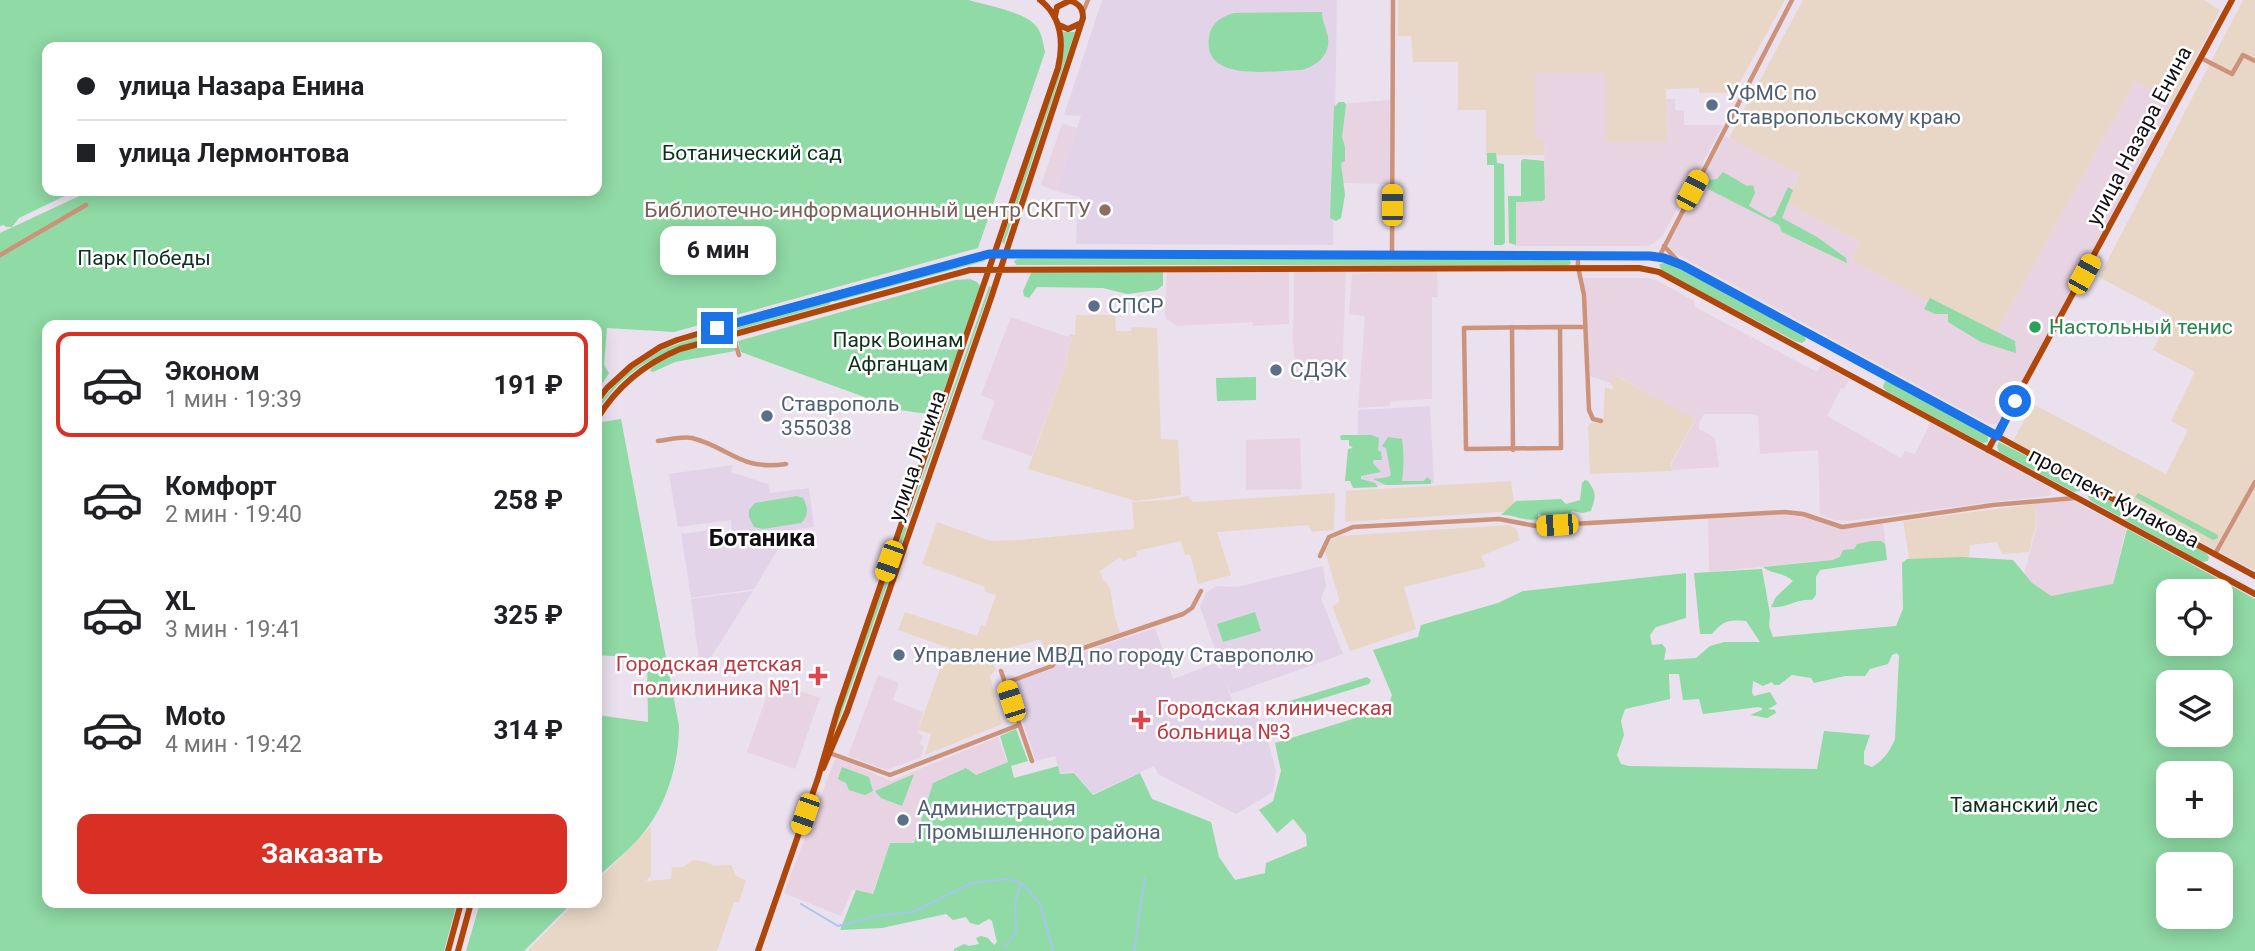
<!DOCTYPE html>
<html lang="ru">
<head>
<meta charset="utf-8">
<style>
	:root { --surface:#fff; --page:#f2f2f2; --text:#202124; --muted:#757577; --line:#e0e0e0; --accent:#d93025 }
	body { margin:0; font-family:Roboto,sans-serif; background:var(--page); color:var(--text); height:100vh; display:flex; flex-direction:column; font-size:26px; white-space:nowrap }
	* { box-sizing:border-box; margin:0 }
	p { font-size:23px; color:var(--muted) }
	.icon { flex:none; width:38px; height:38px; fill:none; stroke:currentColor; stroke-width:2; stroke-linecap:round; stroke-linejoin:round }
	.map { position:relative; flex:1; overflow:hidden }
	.drawer { position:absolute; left:42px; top:320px; width:560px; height:588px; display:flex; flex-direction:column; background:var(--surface); border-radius:14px; box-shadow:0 4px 18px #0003 }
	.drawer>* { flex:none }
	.top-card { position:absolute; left:42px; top:42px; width:560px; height:154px; border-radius:14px; box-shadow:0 4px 18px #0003; display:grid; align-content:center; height:154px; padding:0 35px; background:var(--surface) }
	.controls { position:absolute; left:2156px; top:579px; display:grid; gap:14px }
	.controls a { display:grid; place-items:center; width:77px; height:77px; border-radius:14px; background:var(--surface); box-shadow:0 4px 18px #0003; font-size:35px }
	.end { position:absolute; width:32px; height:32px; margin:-16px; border:9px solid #1a73e8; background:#fff; box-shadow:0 0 0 4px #fff }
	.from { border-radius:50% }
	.bubble { position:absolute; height:49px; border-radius:14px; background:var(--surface); box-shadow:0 4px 18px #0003; font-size:23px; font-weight:700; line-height:49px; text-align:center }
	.car { position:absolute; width:21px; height:42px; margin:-21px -10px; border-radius:9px; box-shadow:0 0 5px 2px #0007; background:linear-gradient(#f5c518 24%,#345 0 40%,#f5c518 0 76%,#345 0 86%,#f5c518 0) }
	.top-card b { display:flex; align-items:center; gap:24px; height:66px; font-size:26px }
	.top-card b+b { border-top:2px solid var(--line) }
	.top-card i { width:18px; height:18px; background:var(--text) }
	ul { padding:12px 0 0; list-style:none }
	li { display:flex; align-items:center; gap:21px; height:105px; margin:0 14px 10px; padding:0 21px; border:4px solid transparent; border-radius:14px }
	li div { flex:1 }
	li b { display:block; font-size:26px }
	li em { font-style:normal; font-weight:700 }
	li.selected { border-color:var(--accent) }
	li>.icon { width:63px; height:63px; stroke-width:1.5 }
	.button { display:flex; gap:14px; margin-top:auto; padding:14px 35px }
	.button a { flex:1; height:80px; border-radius:14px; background:var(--accent); color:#fff; font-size:28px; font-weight:700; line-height:80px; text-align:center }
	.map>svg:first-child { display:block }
	.commercial { fill:#e8d3e2 }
	.industrial { fill:#e8d7c6 }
	.built { fill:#e3d3e8 }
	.green { fill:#8fdaa5; fill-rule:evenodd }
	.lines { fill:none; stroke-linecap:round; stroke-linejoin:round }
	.stream { stroke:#a7c5f1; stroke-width:2 }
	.minor { stroke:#cd937a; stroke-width:4.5 }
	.major { stroke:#b0470a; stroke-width:6 }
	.route { stroke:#1a73e8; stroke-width:9 }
	.service-dot { fill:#5c6f8a; stroke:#fff; stroke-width:2.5 }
	.education-dot { fill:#8d6e63; stroke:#fff; stroke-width:2.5 }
	.leisure-dot { fill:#2e9e5b; stroke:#fff; stroke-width:2.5 }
	.health-dot { fill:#e0444e; stroke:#fff; stroke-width:2.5 }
	.labels { text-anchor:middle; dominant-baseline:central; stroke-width:5; stroke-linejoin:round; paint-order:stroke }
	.service-label { font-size:21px; fill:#4e5e75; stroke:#fff; text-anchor:start }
	.street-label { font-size:21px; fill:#120e13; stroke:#fff }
	.park-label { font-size:21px; fill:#0d321b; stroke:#fff }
	.education-label { font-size:21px; fill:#785e54; stroke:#fff; text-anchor:end }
	.leisure-label { font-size:21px; fill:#27864d; stroke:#fff; text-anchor:start }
	.health-label { font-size:21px; fill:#be3a42; stroke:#fff; text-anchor:end }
	.quarter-label { font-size:24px; font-weight:bold; fill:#120e13; stroke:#fff }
</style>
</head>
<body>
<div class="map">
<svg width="2255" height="951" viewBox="0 0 2255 951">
	<rect width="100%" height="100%" fill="#ebe0ee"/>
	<path class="commercial" d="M1535 73H1606V142H1667L1666 99H1675V110L1684 111V125H1723L1663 235 1654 243 1647 246H1516V202L1545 201 1544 139H1535Z
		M2135 81 2173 102 1999 424H1989L1669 250 1670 236 1725 136 1800 174 1786 202 1860 242 1852 260 2006 314Z
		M1390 100V184L1339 183 1340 104Z
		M1062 124 1077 128 1056 191 1041 185Z
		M1167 270H1289V324L1253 326 1252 322 1177 326 1166 319 1165 313Z
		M1437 270 1438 297H1432V399L1391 401 1389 406 1358 408 1365 316 1349 314 1352 274Z
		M1294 272H1346L1342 372H1296L1293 342Z
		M1582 278H1649L1658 281 1694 301 1695 307 1817 372 1822 364 1849 380 1844 389 1841 388 1827 416 1901 458 1905 451 1915 454 1930 423 2050 488 2051 494 2049 496 1992 502 1848 521 1835 520 1820 515 1818 450 1760 454 1758 416 1750 414H1704L1699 423V429L1715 438 1719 467 1672 470V463L1695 420 1616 375 1610 383 1590 376Z
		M1011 317 1068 337 1070 334 1073 335 1066 357 1068 359 1032 456 981 439 995 401 981 395Z
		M1300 438 1302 489 1246 490V440Z
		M2070 500 2126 528 2112 588 2048 605 2020 590 2037 525 2035 504Z
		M1787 514 1801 515 1833 527H1856L1883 523 1887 554 1709 572 1708 519Z
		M878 675 899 683 893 700 923 712 917 733 923 736 920 744 924 746 921 757 887 770 848 756Z
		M769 689 796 690 820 698 795 769 747 752Z
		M998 737 1007 762 976 775 966 768 933 783 913 843H890L872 894 852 890 841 916 784 893 835 759 843 760 891 781Z"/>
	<path class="industrial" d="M1398 0H1785L1734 93H1699V88L1666 89 1667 142H1606V73H1535V138L1544 139V155H1486V110H1458V62H1413L1411 36H1398Z
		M1803 0H2204L2220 10 2173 102 2135 81 1994 336 1852 260 1860 242 1786 202 1800 174 1729 138Z
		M2243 0H2255V478L2216 550 2013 441 2033 404 2166 474 2188 430 2171 421 2195 372 2153 350 2170 315 2099 277Z
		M1076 315H1115L1116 331H1131L1132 327 1157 328 1161 439 1178 440 1181 495 1136 501 1028 469 1068 359 1066 358 1073 335H1075Z
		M1615 375 1695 419 1671 463 1672 471 1590 474 1588 426 1591 423H1603L1605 388 1613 389V386L1610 383Z
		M1511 481 1515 511 1345 522 1346 491Z
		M2255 486V571L2219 552Z
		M1335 493 1334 530 1312 532 1308 525 1217 532 1231 575 1198 584 1190 554 1185 555 1181 541 1136 551 1137 556 1123 561 1120 557 1100 571 1103 580 1107 582 1111 592 1114 614 1120 633 1047 657 1041 639 1001 650 994 664 898 630 905 612 977 636 981 625 985 626 996 595 984 591 985 587 922 564 937 522 991 541 1020 540 1134 529 1132 502 1168 500 1188 496 1193 502Z
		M2035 504 2036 524 2029 552 2002 554 1997 542 1970 545 1969 558 1910 563 1903 521Z
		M1509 525 1516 529 1520 540 1481 556 1486 567 1404 587 1416 629 1350 651 1332 606 1340 602 1325 551 1331 540 1339 536Z
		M947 650 994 665 996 670 990 676 1002 724 925 755 931 734 918 730Z
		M651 826V875L646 881 671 879 672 867H683L693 860 706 862 714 866 731 865 736 876 746 880 739 902H734L717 951H527L575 903H597V881Z"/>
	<path class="built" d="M1102 0H1337L1333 245 1076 244 1077 217 1080 216V197L1056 191 1081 116 1064 115Z
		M1430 406 1434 483 1357 486 1358 410Z
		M733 465 731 472 768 484 770 493 809 488 814 527 733 538 731 520 678 527 669 474Z
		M718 529 722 542 780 534 784 539 754 589 691 598 681 534Z
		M1323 566 1326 586 1321 598 1343 654 1231 694 1225 680 1238 717 1253 713 1263 724 1276 770 1273 792 1236 814 1158 774 1154 766 1093 794 1074 772 1060 773 1055 756 1036 761 1010 684 1052 669 1062 659 1155 628 1173 679 1216 663 1218 668 1222 669 1200 607 1206 593 1216 586 1238 587Z
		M753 591 711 657 699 660 691 599Z"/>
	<path class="green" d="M0 0H968C986 5 1025 12 1036 26 1042 33 1043 43 1045 52L978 248 674 332 607 328 604 365 609 373 597 392V326H47V903H457L444 951H0V233L90 191H597V47H47V191H75L19 218 12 227H6L4 225 0 226Z
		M1322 12C1322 21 1325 25 1327 33 1333 52 1318 66 1301 70 1274 70 1202 84 1209 37 1211 23 1221 17 1234 13Z
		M1063 32H1075L1004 244 1002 242 1062 64 1064 50Z
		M1339 102H1344L1346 105 1342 137 1345 147V161L1341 163 1345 195 1341 218 1336 221 1330 218 1334 107Z
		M1487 153H1496L1497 163 1504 164 1505 243 1502 245H1494V165H1487Z
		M1523 159 1544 161 1545 199 1543 201 1516 202V245L1509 243 1508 196H1521V161Z
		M1723 172 1747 186 1753 185 1755 193 1749 206 1770 218 1776 215V213L1788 187 1793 190 1782 218 1817 237 1846 258 1847 263 1782 232 1779 225 1708 189 1709 180 1717 179Z
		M984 258 985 261 834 302V299Z
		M1017 259H1569L1571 263 1569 265H1016L1014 261Z
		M1666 261 1804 334 1806 340 1802 343 1795 341 1662 271 1659 265Z
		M1032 271H1163V285L1157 290 1127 294 1103 288 1037 287 1029 298 1024 296 1023 291Z
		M970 279 977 282 981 287 935 415 900 410 741 352 738 341 955 280Z
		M989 286 991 287 910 516 909 515Z
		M1930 298 2015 341 2016 353 1981 342 1948 322V314H1935L1924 309Z
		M830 301V304C799 313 768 321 737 330 679 346 630 358 597 412L598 405 621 377 661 350 694 338Z
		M728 339 733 341 735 351 675 362 653 372 650 371C657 354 710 344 728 339Z
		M1256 377V400L1217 401 1216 378Z
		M1885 381 1891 382 1988 435V442L1982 443 1886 391 1883 387Z
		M621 419 679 726C679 759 669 797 650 824 637 844 614 861 597 878V715L648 722 647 658 597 655V433L602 422Z
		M1342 435H1371L1379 438 1378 450 1381 452 1382 460H1374L1373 463 1381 472 1361 476V479L1375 483 1378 487 1353 488 1350 481H1345L1348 449 1353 448 1349 445V440H1341L1340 436Z
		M1388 437 1402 439C1404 454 1404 467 1402 481H1424L1427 477 1431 480V484L1386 485 1373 479 1388 477 1391 475 1386 448 1382 446Z
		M1999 442 2081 484 2082 490 2074 492 1999 452 1997 446Z
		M1585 480 1588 481C1598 495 1595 496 1591 511L1582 513 1572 511 1570 514 1550 518 1538 514V519C1523 522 1515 514 1501 515L1516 501 1561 499 1566 504 1580 500 1582 483Z
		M2091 491 2206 553 2209 557 2208 561 2202 562 2091 501 2088 497Z
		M2138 493 2218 535V538L2213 540 2135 497Z
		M797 496 803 498C808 507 809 516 801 523L763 529 754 527 749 517V510L755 503Z
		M904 527 907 528 836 729 834 728Z
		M2127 529 2255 599V951H954V949L964 944 969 946 979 944 976 938 981 936 988 938 994 945 997 942 992 921 989 919 978 925 970 923 966 917 953 920 946 914 882 928 840 930 856 890 873 894 890 843H914L933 783 966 768 976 775 1008 762 1000 736 1016 729 1028 761 1011 766 1014 778 1058 766 1060 774 1074 773 1093 795 1140 773 1152 799 1211 822 1219 857 1235 880 1265 873 1266 863 1307 846 1306 835 1293 819 1277 833 1259 810 1273 801 1281 771 1275 743 1388 708 1392 695 1373 650 1418 637 1421 625 1498 603 1523 591 1686 573V618L1656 627 1650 635 1652 645 1662 644 1666 649 1664 660 1696 658 1710 646 1724 642H1760L1746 621C1730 620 1723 620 1712 634H1700L1694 573 1762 569 1770 614 1769 626 1773 637 1896 626 1903 609 1902 563 1907 559 1962 557 2013 560 2032 583 2051 596 2113 584ZM2168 592H2221V644H2168ZM1897 653 1899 656 1895 739C1890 751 1884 760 1872 767L1864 764V752L1870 735 1824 731 1817 769 1629 766 1621 764 1617 755 1624 735 1621 721 1625 709 1670 699 1669 674H1679L1683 700 1699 699 1703 714 1758 707 1762 708V710L1750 715 1767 718 1776 713 1775 710 1768 709 1777 704 1770 692 1754 696 1752 693 1753 681 1763 686 1772 682 1774 685H1779L1792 675 1811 678 1814 683 1845 676H1865L1870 669 1888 664 1892 655ZM2168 682H2221V735H2168ZM2168 774H2221V826H2168ZM2168 864H2221V917H2168Z
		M1871 541H1881L1885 544 1887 560 1820 570 1816 577V595L1812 600C1797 598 1786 609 1771 607L1776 597 1793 581C1782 571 1772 575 1763 567L1832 560 1840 557 1843 550 1854 549 1857 544Z
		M1255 612 1261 631 1223 642 1217 624Z
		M1367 677 1371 680 1369 684 1279 712 1276 709 1277 705Z
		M842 767 869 777 873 791 865 795 849 790 846 783 838 779Z
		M914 774 902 806 881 798 875 791Z
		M480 903H572L524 951H466Z"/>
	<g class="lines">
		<path class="stream" d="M801 904 838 926 877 916 913 912 972 883 1006 879 1021 883 1040 903 1053 951
			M1005 947 1016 932 1015 902 1021 883
			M1134 951 1145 877"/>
		<path class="minor" d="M1083 12 1088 0
			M2201 58 2232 74 2243 55 2255 61
			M1664 246 1679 262
			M0 255 86 205
			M1392 255 1393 0
			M1578 255V267L1584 295 1589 410 1593 419 1601 421
			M1659 257 1792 0
			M1512 327 1513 450
			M1560 327 1464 328 1466 449 1561 448 1560 327H1585
			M733 335 739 355
			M658 441C668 440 682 436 692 438 731 448 740 471 786 464
			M2215 554 2255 482
			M1320 556 1329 537 1353 527 1499 519 1536 526 1785 512 1803 514 1842 527 1993 505 2075 498
			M1001 671 1032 761
			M1005 683 1052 666 1060 656 1183 614 1192 608 1201 591
			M827 752 890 775 1019 725"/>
		<path class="major" d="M1055 16 1057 7 1069 1
			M1059 25 1068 29 1079 24
			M597 401 607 388 631 366 660 347 677 340 764 314 983 255H1578L1659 257 1682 265 2255 576
			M597 419C617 386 644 364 680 349L970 270 1639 268 1659 272 2255 594
			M1988 450 2232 0
			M823 768 847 712 991 298 1083 18C1083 7 1078 3 1068 0
			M448 951 461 903
			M458 951 471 903
			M758 951 818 778 838 709 1058 68C1064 42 1062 17 1040 0"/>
	</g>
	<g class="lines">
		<path class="route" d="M717 328 989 254 1650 256 1664 258 1682 265 1997 436 2015 401"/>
	</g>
	<g class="service-dot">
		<circle cx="1712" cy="105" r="7"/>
		<circle cx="1094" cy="306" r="7"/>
		<circle cx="1276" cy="370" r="7"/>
		<circle cx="767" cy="416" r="7"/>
		<circle cx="899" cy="655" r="7"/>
		<circle cx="903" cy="820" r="7"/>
	</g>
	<circle class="education-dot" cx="1105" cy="210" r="7"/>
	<circle class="leisure-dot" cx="2035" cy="327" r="7"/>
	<g class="health-dot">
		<path d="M814.5 665.5h7v7h7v7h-7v7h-7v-7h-7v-7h7z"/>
		<path d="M1137.5 709.5h7v7h7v7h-7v7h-7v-7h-7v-7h7z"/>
	</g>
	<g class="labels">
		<g class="service-label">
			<text x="1726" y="93">УФМС по<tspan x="1726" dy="24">Ставропольскому краю</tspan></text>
			<text x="1108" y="306">СПСР</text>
			<text x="1290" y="370">СДЭК</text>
			<text x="781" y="404">Ставрополь<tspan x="781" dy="24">355038</tspan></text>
			<text x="913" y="655">Управление МВД по городу Ставрополю</text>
			<text x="917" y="808">Администрация<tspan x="917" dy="24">Промышленного района</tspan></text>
		</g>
		<g class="street-label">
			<text transform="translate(2139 136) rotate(-62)">улица Назара Енина</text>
			<text transform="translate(917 456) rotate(-71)">улица Ленина</text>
			<text transform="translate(2114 498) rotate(28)">проспект Кулакова</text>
		</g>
		<g class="park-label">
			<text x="752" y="153">Ботанический сад</text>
			<text x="144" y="258">Парк Победы</text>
			<text x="898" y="340">Парк Воинам<tspan x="898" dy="24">Афганцам</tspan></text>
			<text x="2024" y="805">Таманский лес</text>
		</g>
		<g class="education-label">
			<text x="1091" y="210">Библиотечно-информационный центр СКГТУ</text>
		</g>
		<g class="leisure-label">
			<text x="2049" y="327">Настольный тенис</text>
		</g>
		<g class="health-label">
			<text x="802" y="664">Городская детская<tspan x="802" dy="24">поликлиника №1</tspan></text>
			<text x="1157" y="708" text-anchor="start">Городская клиническая<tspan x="1157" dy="24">больница №3</tspan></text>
		</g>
		<g class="quarter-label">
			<text x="762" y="538">Ботаника</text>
		</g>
	</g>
</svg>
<div class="controls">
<a><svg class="icon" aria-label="locate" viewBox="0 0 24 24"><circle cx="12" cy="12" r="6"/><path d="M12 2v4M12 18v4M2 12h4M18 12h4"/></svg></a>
<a><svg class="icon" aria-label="layers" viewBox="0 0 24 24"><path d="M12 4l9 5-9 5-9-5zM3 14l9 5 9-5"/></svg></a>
<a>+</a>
<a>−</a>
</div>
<i class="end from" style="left:2015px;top:401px"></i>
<i class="end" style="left:717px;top:328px"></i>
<div class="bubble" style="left:660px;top:226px;width:116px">6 мин</div>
<i class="car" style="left:1692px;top:190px;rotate:28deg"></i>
<i class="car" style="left:1392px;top:205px;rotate:0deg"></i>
<i class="car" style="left:2084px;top:274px;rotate:29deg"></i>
<i class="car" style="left:1557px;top:525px;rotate:266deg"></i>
<i class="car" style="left:889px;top:561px;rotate:199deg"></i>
<i class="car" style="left:1011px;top:701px;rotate:342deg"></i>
<i class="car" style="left:805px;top:814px;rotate:199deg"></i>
<div class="top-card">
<b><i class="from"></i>улица Назара Енина</b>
<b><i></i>улица Лермонтова</b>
</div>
<section class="drawer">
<ul>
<li class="selected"><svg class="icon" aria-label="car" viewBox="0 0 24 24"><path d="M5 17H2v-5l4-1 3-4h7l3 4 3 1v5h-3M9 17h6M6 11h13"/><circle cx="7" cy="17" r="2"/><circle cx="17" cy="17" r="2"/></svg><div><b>Эконом</b><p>1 мин · 19:39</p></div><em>191 ₽</em></li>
<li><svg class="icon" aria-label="car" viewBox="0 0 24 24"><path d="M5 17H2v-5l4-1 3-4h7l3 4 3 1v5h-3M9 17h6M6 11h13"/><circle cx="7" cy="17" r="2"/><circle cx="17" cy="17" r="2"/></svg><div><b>Комфорт</b><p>2 мин · 19:40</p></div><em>258 ₽</em></li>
<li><svg class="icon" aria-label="car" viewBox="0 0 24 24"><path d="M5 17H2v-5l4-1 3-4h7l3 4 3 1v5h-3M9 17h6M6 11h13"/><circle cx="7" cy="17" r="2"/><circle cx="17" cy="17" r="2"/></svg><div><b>XL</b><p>3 мин · 19:41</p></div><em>325 ₽</em></li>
<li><svg class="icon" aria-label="car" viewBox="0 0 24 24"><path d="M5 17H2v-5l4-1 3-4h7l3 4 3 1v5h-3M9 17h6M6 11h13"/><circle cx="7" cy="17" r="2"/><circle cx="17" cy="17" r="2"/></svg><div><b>Moto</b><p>4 мин · 19:42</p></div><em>314 ₽</em></li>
</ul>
<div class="button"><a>Заказать</a></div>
</section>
</div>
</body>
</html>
